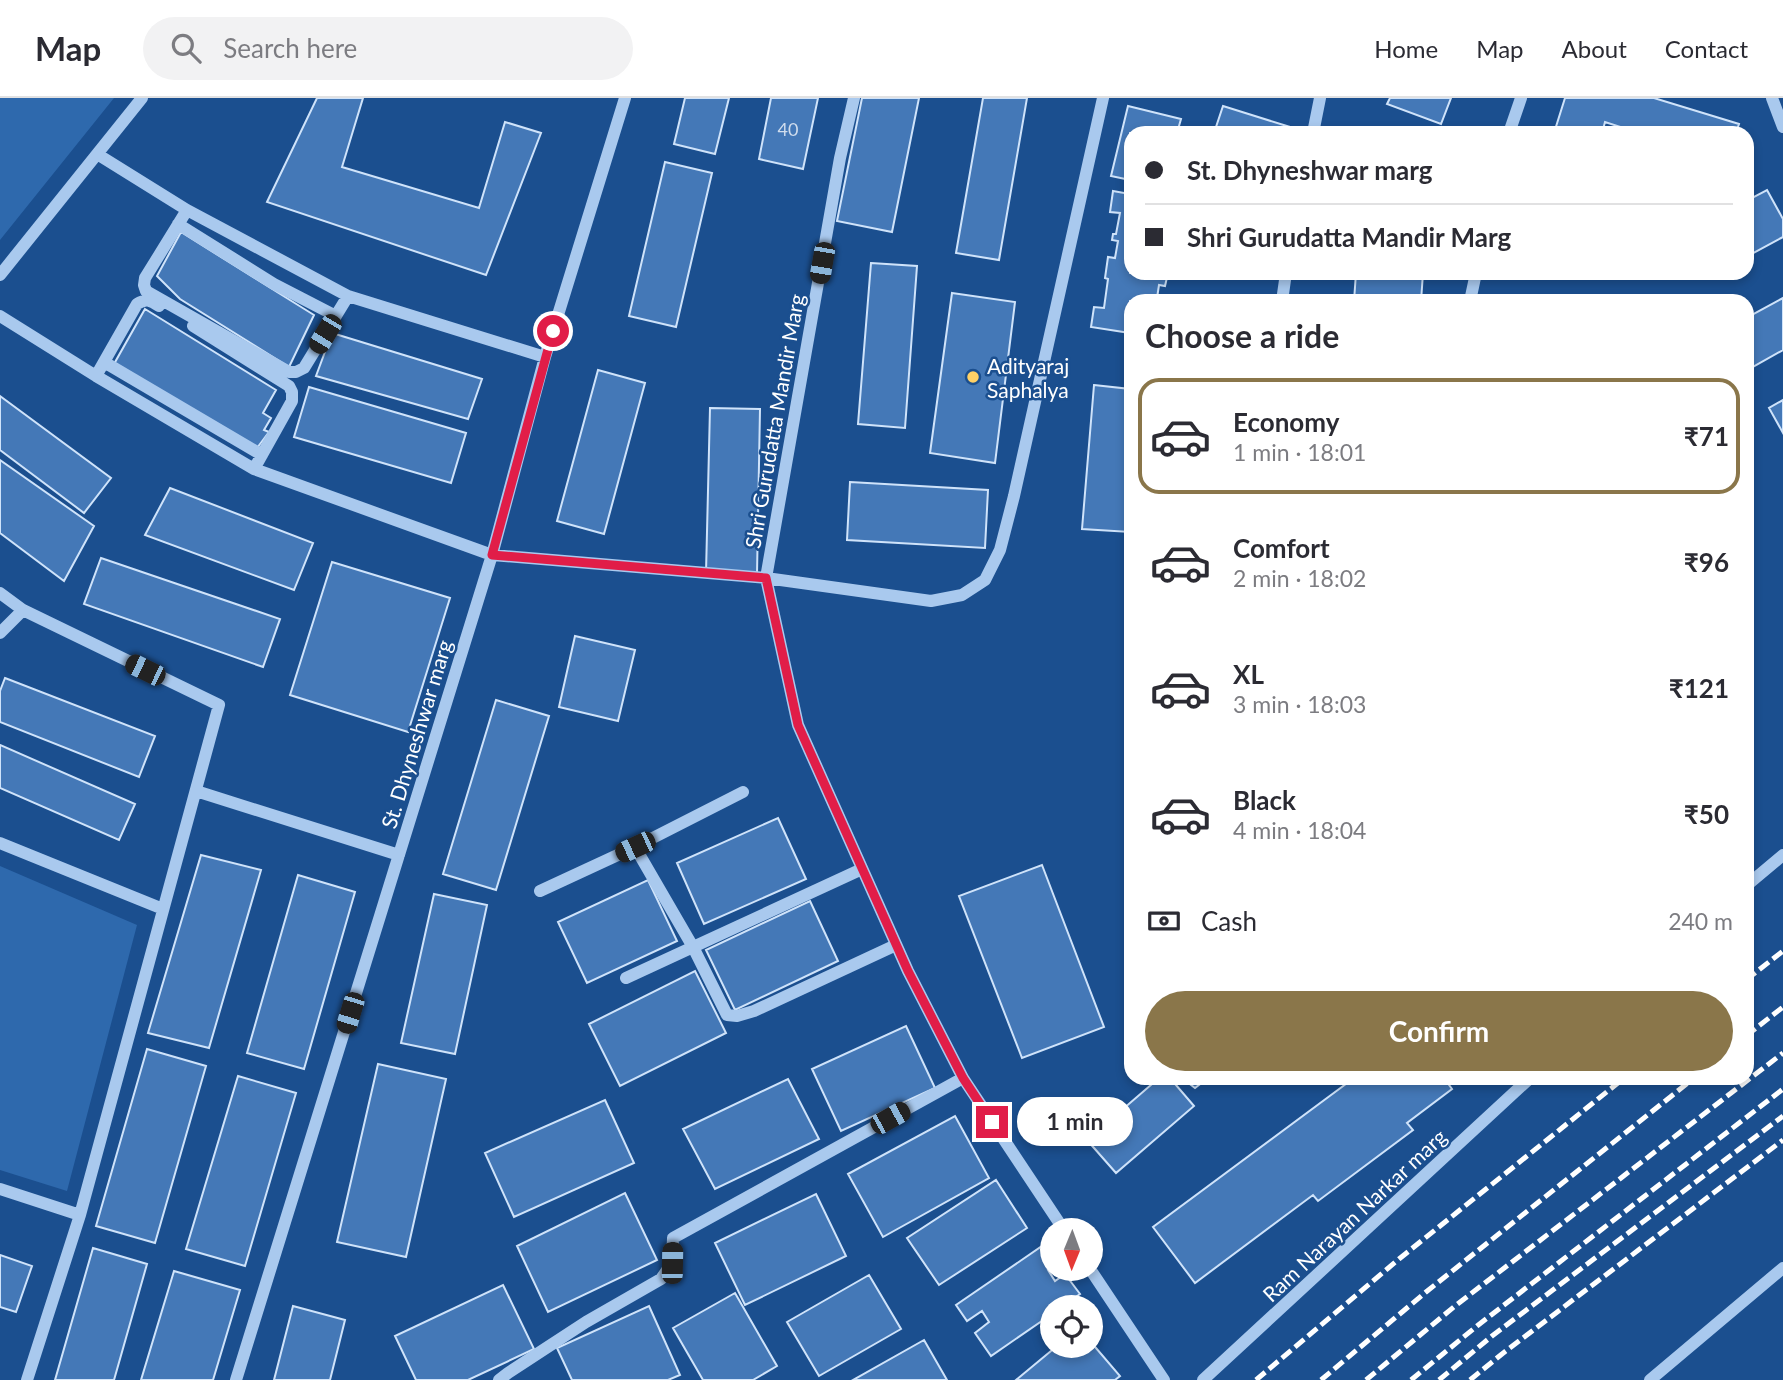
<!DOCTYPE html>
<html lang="en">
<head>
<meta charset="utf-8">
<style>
	:root { --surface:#fff; --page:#f2f2f3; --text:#2b2b33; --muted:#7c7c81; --line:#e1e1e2; --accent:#8a764a }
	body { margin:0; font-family:Lato,sans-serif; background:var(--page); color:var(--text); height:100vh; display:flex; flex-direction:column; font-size:26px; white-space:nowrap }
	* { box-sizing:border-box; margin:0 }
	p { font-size:23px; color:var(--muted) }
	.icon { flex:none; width:38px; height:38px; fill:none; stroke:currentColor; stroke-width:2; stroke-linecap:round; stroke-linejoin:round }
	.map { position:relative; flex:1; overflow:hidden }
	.sheet { position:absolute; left:1124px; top:196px; width:630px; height:791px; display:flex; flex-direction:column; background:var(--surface); border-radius:21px; box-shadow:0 4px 10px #0003 }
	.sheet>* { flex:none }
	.hud { position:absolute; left:1124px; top:28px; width:630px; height:154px; border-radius:21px; box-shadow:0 4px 10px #0003; display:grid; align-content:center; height:154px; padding:0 21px; background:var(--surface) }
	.needle { width:46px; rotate:181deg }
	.tools { position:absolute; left:1040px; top:1120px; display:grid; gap:14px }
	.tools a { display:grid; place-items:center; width:63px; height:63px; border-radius:50%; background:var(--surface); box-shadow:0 4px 10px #0003; font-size:35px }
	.end { position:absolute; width:32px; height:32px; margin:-16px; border:9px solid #e11d48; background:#fff; box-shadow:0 0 0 4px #fff }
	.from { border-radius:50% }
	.bubble { position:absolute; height:49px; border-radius:24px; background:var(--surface); box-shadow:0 4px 10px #0003; font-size:23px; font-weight:700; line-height:49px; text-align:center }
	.car { position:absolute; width:21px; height:42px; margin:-21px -10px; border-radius:9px; box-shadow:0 0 5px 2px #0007; background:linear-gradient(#222 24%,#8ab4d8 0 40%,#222 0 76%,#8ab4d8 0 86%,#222 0) }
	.hud b { display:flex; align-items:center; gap:24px; height:66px; font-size:26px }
	.hud b+b { border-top:2px solid var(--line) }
	.hud i { width:18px; height:18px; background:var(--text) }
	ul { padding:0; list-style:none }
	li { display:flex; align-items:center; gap:21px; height:116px; margin:0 14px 10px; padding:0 7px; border:4px solid transparent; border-radius:21px }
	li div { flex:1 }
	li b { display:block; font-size:26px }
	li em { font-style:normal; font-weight:700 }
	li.current { border-color:var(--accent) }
	li>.icon { width:63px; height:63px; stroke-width:1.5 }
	h2 { padding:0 21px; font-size:32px; line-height:84px }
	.pay { display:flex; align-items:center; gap:18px; height:77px; padding:0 21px; font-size:26px }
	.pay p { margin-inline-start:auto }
	.action { display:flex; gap:14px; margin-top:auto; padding:14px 21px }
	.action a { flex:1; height:80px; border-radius:42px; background:var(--accent); color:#fff; font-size:28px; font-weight:700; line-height:80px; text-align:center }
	header { display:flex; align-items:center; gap:42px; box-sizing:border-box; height:98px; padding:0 35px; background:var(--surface); border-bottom:2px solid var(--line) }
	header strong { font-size:33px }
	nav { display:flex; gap:38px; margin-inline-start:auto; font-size:24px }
	.search { width:490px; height:63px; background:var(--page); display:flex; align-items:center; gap:18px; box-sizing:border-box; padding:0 24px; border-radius:38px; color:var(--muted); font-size:26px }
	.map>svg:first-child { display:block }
	.green { fill:#2e69ad }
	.building { fill:#4478b7; stroke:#cfe3fa; stroke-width:2 }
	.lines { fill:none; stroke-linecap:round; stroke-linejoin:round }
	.minor { stroke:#a9c9ee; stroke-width:12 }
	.rail { stroke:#fff; stroke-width:5; stroke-dasharray:12 5; stroke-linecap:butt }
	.route { stroke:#e11d48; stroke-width:9 }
	.poi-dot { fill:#ffd166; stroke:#1b4f8f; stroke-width:2.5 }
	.labels { text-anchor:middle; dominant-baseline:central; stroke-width:5; stroke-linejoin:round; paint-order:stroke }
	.number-label { font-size:18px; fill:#d0dded }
	.poi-label { font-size:21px; fill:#fff; stroke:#1b4f8f; text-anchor:start }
	.street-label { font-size:21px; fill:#fff; stroke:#1b4f8f }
</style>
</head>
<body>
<header>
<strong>Map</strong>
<div class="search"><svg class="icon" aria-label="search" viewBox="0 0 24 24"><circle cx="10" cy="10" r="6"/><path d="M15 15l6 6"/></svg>Search here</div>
<nav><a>Home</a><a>Map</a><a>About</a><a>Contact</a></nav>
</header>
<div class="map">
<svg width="1783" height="1282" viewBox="0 0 1783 1282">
	<rect width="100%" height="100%" fill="#1b4f8f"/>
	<path class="green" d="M0 0H114L0 142Z
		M0 768 137 827 67 1093 0 1072Z"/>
	<path class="building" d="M317 0H363L342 69 479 110 505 24 541 35 486 177 267 104Z
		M685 0H729L715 56 674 46Z
		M771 0H818L803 71 759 61Z
		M862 0H919L892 134 837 123Z
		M983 0H1027L999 162 956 155Z
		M1390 0H1451L1441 26 1387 6Z
		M1565 0H1654L1739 26 1736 35H1639L1605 24 1602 35H1554Z
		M1128 8 1181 21 1177 35H1130V82L1111 78Z
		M1223 8 1290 29 1288 35H1214Z
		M665 64 712 75 676 229 629 218Z
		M1767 92 1783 121V139L1746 159V103Z
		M1113 93 1130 96V175H1168L1165 188 1159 187 1157 200 1146 198 1145 203H1130V235L1091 229 1094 209 1104 210 1108 181 1105 180 1108 159 1115 160 1118 143 1112 142 1113 136H1116L1120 115 1110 114Z
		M181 134 314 217 289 269 180 201 157 178Z
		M871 165 917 168 905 330 858 326Z
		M1356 175H1423L1421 203H1354Z
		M952 195 1015 204 995 365 930 355Z
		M1783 200V252L1749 271 1746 265V220Z
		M145 211 276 292 263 315 271 320 264 332 269 334 257 350 114 266Z
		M332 235 482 281 468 321 316 278Z
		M598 272 645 285 604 436 557 423Z
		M1094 287 1130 291V434L1082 431Z
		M309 289 466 335 451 385 294 339Z
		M0 298 111 380 84 415 0 352Z
		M1783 302V335L1769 310Z
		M710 310 760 311 757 476 706 475Z
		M0 362 94 428 64 483 0 435Z
		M850 384 988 392 985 450 847 442Z
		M170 390 313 445 294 492 145 437Z
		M101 460 280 521 263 569 84 506Z
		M332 464 450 500 408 634 290 597Z
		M575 538 635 552 618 623 559 609Z
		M5 580 155 638 139 679 0 624V593Z
		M496 602 549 618 496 792 443 776Z
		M0 647 135 706 119 742 0 690Z
		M778 720 806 781 704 826 677 765Z
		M201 757 261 772 209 950 148 935Z
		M1042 767 1104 929 1022 960 959 798Z
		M298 777 355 794 304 971 247 955Z
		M648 782 677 843 587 885 558 824Z
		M434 796 487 807 455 956 401 945Z
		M810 803 838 863 735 912 706 852Z
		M695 873 726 935 620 988 589 926Z
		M906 928 935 990 841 1033 812 971Z
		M147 951 206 968 155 1145 96 1128Z
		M378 966 446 981 406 1159 337 1144Z
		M238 978 296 995 245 1168 186 1151Z
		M1159 980H1170L1194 1008 1116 1075 1087 1042Z
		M1182 980H1208L1195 990Z
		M1354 980H1444L1452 991 1407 1025 1413 1032 1318 1103 1313 1097 1195 1185 1153 1129Z
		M788 981 819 1041 715 1091 683 1031Z
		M605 1002 634 1065 514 1119 485 1055Z
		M955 1018 989 1080 883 1139 848 1076Z
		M996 1082 1027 1130 939 1187 907 1140Z
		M625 1095 657 1162 548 1214 517 1148Z
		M816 1096 846 1158 745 1207 715 1145Z
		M1045 1146 1052 1156V1170L1048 1172 1055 1183 1065 1176 1080 1196 1061 1209H1052V1216L991 1258 975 1235 989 1224 982 1213 967 1223 956 1207Z
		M93 1150 147 1166 114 1282H55Z
		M0 1157 32 1168 16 1214 0 1209Z
		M174 1173 240 1192 213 1282H141Z
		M869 1177 901 1231 819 1278 787 1224Z
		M503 1187 534 1251 468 1282H416L395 1238Z
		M735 1195 777 1268 753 1282H703L673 1230Z
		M293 1208 345 1222 330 1282H274Z
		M649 1208 680 1277 668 1282H572L557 1250Z
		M924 1242 947 1282H853Z
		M1090 1243 1120 1278 1115 1282H1016L1057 1248H1090Z"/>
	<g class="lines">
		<path class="minor" d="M854 0 840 60 766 480 798 627 908 873 963 980 1064 1132
			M1772 0 1783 29
			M1313 35 1320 0
			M1509 35 1521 0
			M97 56 187 112 348 198 545 259
			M187 112 145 180 144 187 146 193 289 274H296L304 270 348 198
			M178 126 274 186 336 218
			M0 177 142 0
			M1282 203 1286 175
			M1470 203 1476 175
			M0 218 96 278 254 371 492 457 766 480 931 503 962 497 985 482 1000 452 1014 398 1103 0
			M193 228 289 288 292 294V303L254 371
			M104 264 262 357
			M96 278 137 206C146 200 150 202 159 208
			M0 495 23 512 219 607 80 1117 27 1282
			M0 535 23 512
			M196 693 399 757
			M0 745 163 811
			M635 749 743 694
			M1746 788 1783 757
			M540 793 635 749 693 849 727 917 737 918 754 913 896 847
			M626 880 862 771
			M0 1091 80 1117
			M1090 1171 1164 1282
			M236 1282 492 457 545 259 625 0
			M499 1282 508 1275 586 1224 661 1181 672 1165 673 1140 963 980
			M1203 1282 1530 980
			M1650 1282 1783 1170"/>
		<path class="rail" d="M1746 882 1783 853
			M1746 938 1783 909
			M1256 1282 1399 1161 1624 980
			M1321 1282 1426 1194 1694 980
			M1366 1282 1455 1208 1783 955
			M1411 1282 1477 1228 1783 991
			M1439 1282 1492 1238 1783 1018
			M1470 1282 1502 1256 1783 1042"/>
	</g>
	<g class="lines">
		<path class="route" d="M553 233 492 457 766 480 798 627 908 873 963 980 992 1024"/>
	</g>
	<circle class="poi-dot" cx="973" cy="279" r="7"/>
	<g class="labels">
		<g class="number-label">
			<text x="788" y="31">40</text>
		</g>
		<g class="poi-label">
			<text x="987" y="267">Adityaraj<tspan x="987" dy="24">Saphalya</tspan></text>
		</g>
		<g class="street-label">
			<text transform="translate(774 323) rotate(-80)">Shri Gurudatta Mandir Marg</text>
			<text transform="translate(416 636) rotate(-73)">St. Dhyneshwar marg</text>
			<text transform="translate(1354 1117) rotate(-43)">Ram Narayan Narkar marg</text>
		</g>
	</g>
</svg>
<div class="tools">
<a><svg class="needle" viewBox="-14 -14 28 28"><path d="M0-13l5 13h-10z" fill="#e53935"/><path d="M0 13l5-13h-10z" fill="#7c7c81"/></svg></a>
<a><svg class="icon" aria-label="locate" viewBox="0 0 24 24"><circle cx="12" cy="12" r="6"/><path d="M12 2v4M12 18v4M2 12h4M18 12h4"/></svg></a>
</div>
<i class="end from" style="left:553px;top:233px"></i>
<i class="end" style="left:992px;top:1024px"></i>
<div class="bubble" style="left:1017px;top:999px;width:116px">1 min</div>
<i class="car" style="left:822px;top:165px;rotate:190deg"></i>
<i class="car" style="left:325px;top:236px;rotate:211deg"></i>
<i class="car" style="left:145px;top:572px;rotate:296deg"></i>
<i class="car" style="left:635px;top:749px;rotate:245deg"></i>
<i class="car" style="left:350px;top:915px;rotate:197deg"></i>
<i class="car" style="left:890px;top:1020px;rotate:61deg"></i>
<i class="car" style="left:672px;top:1165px;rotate:1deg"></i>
<div class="hud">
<b><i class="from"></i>St. Dhyneshwar marg</b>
<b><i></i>Shri Gurudatta Mandir Marg</b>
</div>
<section class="sheet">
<h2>Choose a ride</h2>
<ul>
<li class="current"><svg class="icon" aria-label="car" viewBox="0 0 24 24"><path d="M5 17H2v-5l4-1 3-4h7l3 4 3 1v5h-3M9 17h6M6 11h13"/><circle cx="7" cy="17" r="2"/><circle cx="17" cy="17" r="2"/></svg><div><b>Economy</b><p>1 min · 18:01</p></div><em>₹71</em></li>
<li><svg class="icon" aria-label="car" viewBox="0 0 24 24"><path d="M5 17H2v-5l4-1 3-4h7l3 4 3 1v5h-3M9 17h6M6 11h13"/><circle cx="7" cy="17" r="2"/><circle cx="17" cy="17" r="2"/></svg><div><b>Comfort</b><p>2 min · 18:02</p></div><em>₹96</em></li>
<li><svg class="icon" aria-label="car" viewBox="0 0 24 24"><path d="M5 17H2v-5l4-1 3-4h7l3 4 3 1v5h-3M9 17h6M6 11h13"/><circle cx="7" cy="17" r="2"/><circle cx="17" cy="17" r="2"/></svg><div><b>XL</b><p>3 min · 18:03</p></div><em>₹121</em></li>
<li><svg class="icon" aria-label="car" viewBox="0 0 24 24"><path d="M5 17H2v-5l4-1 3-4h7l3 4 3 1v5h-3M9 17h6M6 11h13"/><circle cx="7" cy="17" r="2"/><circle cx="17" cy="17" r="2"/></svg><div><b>Black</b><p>4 min · 18:04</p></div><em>₹50</em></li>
</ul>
<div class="pay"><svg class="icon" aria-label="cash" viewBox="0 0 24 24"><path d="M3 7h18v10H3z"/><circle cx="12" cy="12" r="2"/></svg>Cash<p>240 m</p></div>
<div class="action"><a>Confirm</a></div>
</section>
</div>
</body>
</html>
